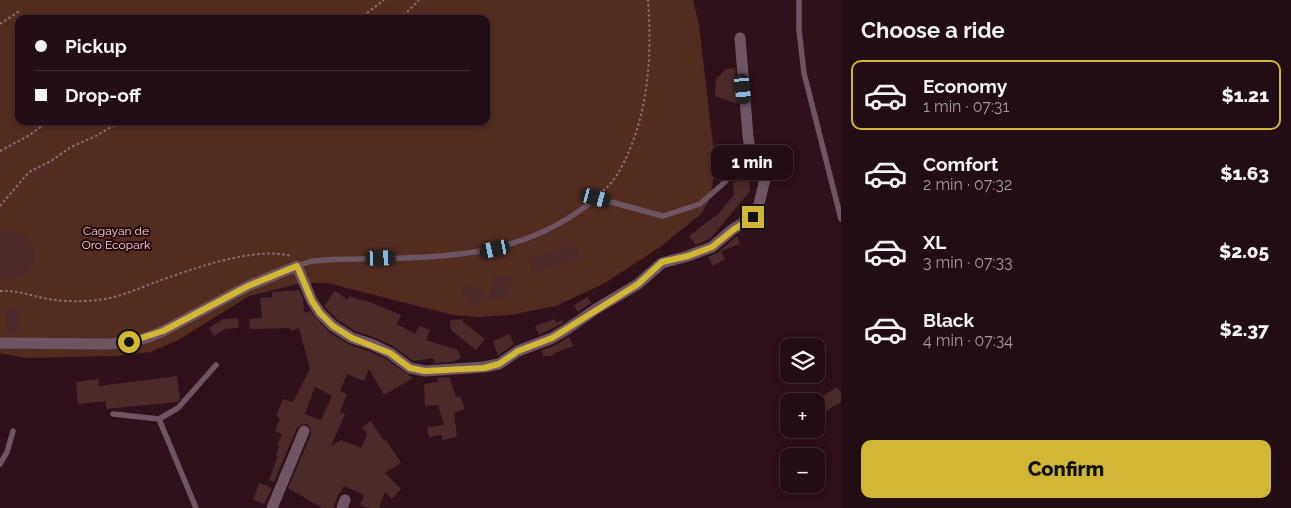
<!DOCTYPE html>
<html lang="en">
<head>
<meta charset="utf-8">
<style>
	:root { --surface:#220d14; --page:#2e1b22; --text:#f1f3f6; --muted:#a29ca0; --line:#3f2d34; --accent:#d2b736 }
	body { margin:0; font-family:Raleway,sans-serif; background:var(--page); color:var(--text); height:100vh; display:flex; flex-direction:column; font-size:19px; white-space:nowrap }
	* { box-sizing:border-box; margin:0 }
	p { font-size:16px; color:var(--muted) }
	.icon { flex:none; width:28px; height:28px; fill:none; stroke:currentColor; stroke-width:2; stroke-linecap:round; stroke-linejoin:round }
	.map { position:relative; flex:1; overflow:hidden }
	.sheet { display:flex; flex-direction:column; background:var(--surface); width:450px }
	.sheet>* { flex:none }
	.top-card { position:absolute; left:15px; top:15px; width:475px; height:110px; border-radius:10px; box-shadow:0 2px 8px #0003,0 0 0 1px var(--line); display:grid; align-content:center; height:110px; padding:0 20px; background:var(--surface) }
	.tools { position:absolute; left:780px; top:338px; display:grid; gap:10px }
	.tools a { display:grid; place-items:center; width:45px; height:45px; border-radius:10px; background:var(--surface); box-shadow:0 2px 8px #0003,0 0 0 1px var(--line); font-size:25px }
	.end { position:absolute; width:22px; height:22px; margin:-11px; border:6px solid #d2b736; background:#111; box-shadow:0 0 0 2px #111 }
	.from { border-radius:50% }
	.bubble { position:absolute; height:35px; border-radius:10px; background:var(--surface); box-shadow:0 2px 8px #0003,0 0 0 1px var(--line); font-size:16px; font-weight:800; line-height:35px; text-align:center }
	.car { position:absolute; width:15px; height:30px; margin:-15px -8px; border-radius:6px; box-shadow:0 0 4px 1px #0007; background:linear-gradient(#222 24%,#8ab4d8 0 40%,#222 0 76%,#8ab4d8 0 86%,#222 0) }
	.top-card b { display:flex; align-items:center; gap:18px; height:48px; font-size:19px }
	.top-card b+b { border-top:1px solid var(--line) }
	.top-card i { width:12px; height:12px; background:var(--text) }
	ul { padding:0; list-style:none }
	li { display:flex; align-items:center; gap:15px; height:70px; margin:0 10px 8px; padding:0 10px; border:2px solid transparent; border-radius:10px }
	li div { flex:1 }
	li b { display:block; font-size:19px }
	li em { font-style:normal; font-weight:800 }
	li.active { border-color:var(--accent) }
	li>.icon { width:45px; height:45px; stroke-width:1.5 }
	h2 { padding:0 20px; font-size:22px; line-height:60px }
	.cta { display:flex; gap:10px; margin-top:auto; padding:10px 20px }
	.cta a { flex:1; height:58px; border-radius:10px; background:var(--accent); color:#111; font-size:20px; font-weight:800; line-height:58px; text-align:center }
	main { display:flex; flex:1; min-height:0 }
	.map>svg:first-child { display:block }
	.green { fill:#522c1f; fill-rule:evenodd }
	.building { fill:#4b2a2a; fill-rule:evenodd }
	.lines { fill:none; stroke-linecap:round; stroke-linejoin:round }
	.path { stroke:#897077; stroke-width:2; stroke-dasharray:2.5 2.5; stroke-linecap:butt }
	.lane { stroke:#6d5563; stroke-width:5.5 }
	.street { stroke:#6d5563; stroke-width:11 }
	.route { stroke:#d2b736; stroke-width:6 }
	.labels { text-anchor:middle; dominant-baseline:central; stroke-width:4; stroke-linejoin:round; paint-order:stroke }
	.park-label { font-size:12px; fill:#fad5c9; stroke:#240811 }
</style>
</head>
<body>
<main>
<div class="map">
<svg width="841" height="508" viewBox="0 0 841 508">
	<rect width="100%" height="100%" fill="#2e111a"/>
	<path class="green" d="M0 0H693L699 25 714 153V177L709 201 701 214 660 247 605 283 556 306 510 315 478 317 453 315 327 283H302L249 296 180 339 151 352 114 356 26 358 0 353ZM19 19H486V121H19Z"/>
	<path class="building" d="M735 68 737 93V104L715 96 716 79 726 69Z
		M749 181 750 191 711 238 696 245 689 236 715 216 716 217 734 195 733 182Z
		M7 230 21 233 27 237 34 249V263L30 269 26 274 13 280 0 278V232Z
		M737 236 740 244 721 251 725 259 713 266 708 257 717 253Z
		M575 245 579 259 532 273 528 259Z
		M511 276 512 286H508V299H490V288H492L491 277Z
		M468 283 485 295 477 306 460 294Z
		M299 290 303 298 304 313 310 311 329 332 348 344 368 351 386 359 413 378 384 395 369 369 364 381 347 374 340 391 347 394 340 412 345 414 331 446 341 440 361 448 367 434 362 427 371 421 384 441 386 440 401 463 385 473 401 489 392 499 385 492 379 508H369L360 505 364 495 344 486 338 495 333 508H322L288 488 311 434 310 427 306 424 300 425 297 428 274 482 269 480 278 456H276L279 446H277L282 434 275 431 280 418 276 416 283 399 293 402 310 369 299 328 290 331V328L250 329 249 319 262 318 260 298 272 297V292ZM315 387 332 396 321 420 305 414Z
		M335 291 348 300 349 296 365 301V300L401 315 397 324 415 334 419 326 430 330 426 340 458 350 461 358 452 362 434 363 433 358 413 361 393 346 373 337 355 331 338 320 324 306Z
		M588 297 591 303 578 312 574 305Z
		M19 309 21 333 8 334 6 310Z
		M238 318 239 328 225 329 214 336 209 328 223 319Z
		M463 319V322L485 339 476 350 451 330 450 320Z
		M555 319 556 323 562 320 563 323 539 335 535 326Z
		M509 334 514 344 498 356 493 341Z
		M569 337 573 346 553 354V356H543L542 350 556 345Z
		M177 376 180 399 177 402 106 409V401L78 404 76 382 98 379 99 386Z
		M449 377 456 397 460 396 465 409 454 413 457 437 442 440V435L429 437 427 427 444 425 438 405 425 406 424 384 438 382 437 378Z
		M837 387 841 393V402L826 411 818 399Z
		M259 483 272 488 264 504 253 500Z"/>
	<g class="lines">
		<path class="path" d="M359 19 384 0
			M400 19 419 0
			M0 24 21 10
			M0 151 28 136 49 121
			M603 191C614 182 621 169 627 156 649 107 652 53 648 0
			M0 206 29 172 51 161 71 147 96 136 121 121
			M0 291C17 290 32 296 48 299 67 302 86 302 105 299 123 296 139 288 156 282 192 269 254 246 292 256"/>
		<path class="lane" d="M799 0V30L804 73 841 219
			M297 266 312 261 326 260C424 256 516 266 596 198L663 216 700 204 725 182 737 165 751 150
			M113 414 159 419 196 508
			M159 419 178 408 216 365
			M0 464 7 452 13 431"/>
		<path class="street" d="M0 343 110 344 129 342 149 337 163 331 248 286 297 266 312 301 320 313 333 326 352 338 371 344 390 353 410 368 425 371 484 367 499 364 518 351 552 338 567 329 596 309 638 284 662 263 688 256 712 247 733 229 753 217 759 204 765 179 764 173 750 149 748 136 740 38
			M272 508 304 431
			M342 508 345 500"/>
	</g>
	<g class="lines">
		<path class="route" d="M129 342 163 331 248 286 297 266 312 301 320 313 333 326 352 338 390 353 410 368 425 371 484 368 499 364 518 351 552 338 638 284 662 262 688 256 712 247 733 230 753 217"/>
	</g>
	<g class="labels">
		<g class="park-label">
			<text x="116" y="231">Cagayan de<tspan x="116" dy="14">Oro Ecopark</tspan></text>
		</g>
	</g>
</svg>
<div class="tools">
<a><svg class="icon" aria-label="layers" viewBox="0 0 24 24"><path d="M12 4l9 5-9 5-9-5zM3 14l9 5 9-5"/></svg></a>
<a>+</a>
<a>−</a>
</div>
<i class="end from" style="left:129px;top:342px"></i>
<i class="end" style="left:753px;top:217px"></i>
<div class="bubble" style="left:711px;top:145px;width:82px">1 min</div>
<i class="car" style="left:743px;top:89px;rotate:174deg"></i>
<i class="car" style="left:596px;top:198px;rotate:105deg"></i>
<i class="car" style="left:495px;top:249px;rotate:258deg"></i>
<i class="car" style="left:381px;top:258px;rotate:88deg"></i>
<div class="top-card">
<b><i class="from"></i>Pickup</b>
<b><i></i>Drop-off</b>
</div>
</div>
<section class="sheet">
<h2>Choose a ride</h2>
<ul>
<li class="active"><svg class="icon" aria-label="car" viewBox="0 0 24 24"><path d="M5 17H2v-5l4-1 3-4h7l3 4 3 1v5h-3M9 17h6M6 11h13"/><circle cx="7" cy="17" r="2"/><circle cx="17" cy="17" r="2"/></svg><div><b>Economy</b><p>1 min · 07:31</p></div><em>$1.21</em></li>
<li><svg class="icon" aria-label="car" viewBox="0 0 24 24"><path d="M5 17H2v-5l4-1 3-4h7l3 4 3 1v5h-3M9 17h6M6 11h13"/><circle cx="7" cy="17" r="2"/><circle cx="17" cy="17" r="2"/></svg><div><b>Comfort</b><p>2 min · 07:32</p></div><em>$1.63</em></li>
<li><svg class="icon" aria-label="car" viewBox="0 0 24 24"><path d="M5 17H2v-5l4-1 3-4h7l3 4 3 1v5h-3M9 17h6M6 11h13"/><circle cx="7" cy="17" r="2"/><circle cx="17" cy="17" r="2"/></svg><div><b>XL</b><p>3 min · 07:33</p></div><em>$2.05</em></li>
<li><svg class="icon" aria-label="car" viewBox="0 0 24 24"><path d="M5 17H2v-5l4-1 3-4h7l3 4 3 1v5h-3M9 17h6M6 11h13"/><circle cx="7" cy="17" r="2"/><circle cx="17" cy="17" r="2"/></svg><div><b>Black</b><p>4 min · 07:34</p></div><em>$2.37</em></li>
</ul>
<div class="cta"><a>Confirm</a></div>
</section>
</main>
</body>
</html>
